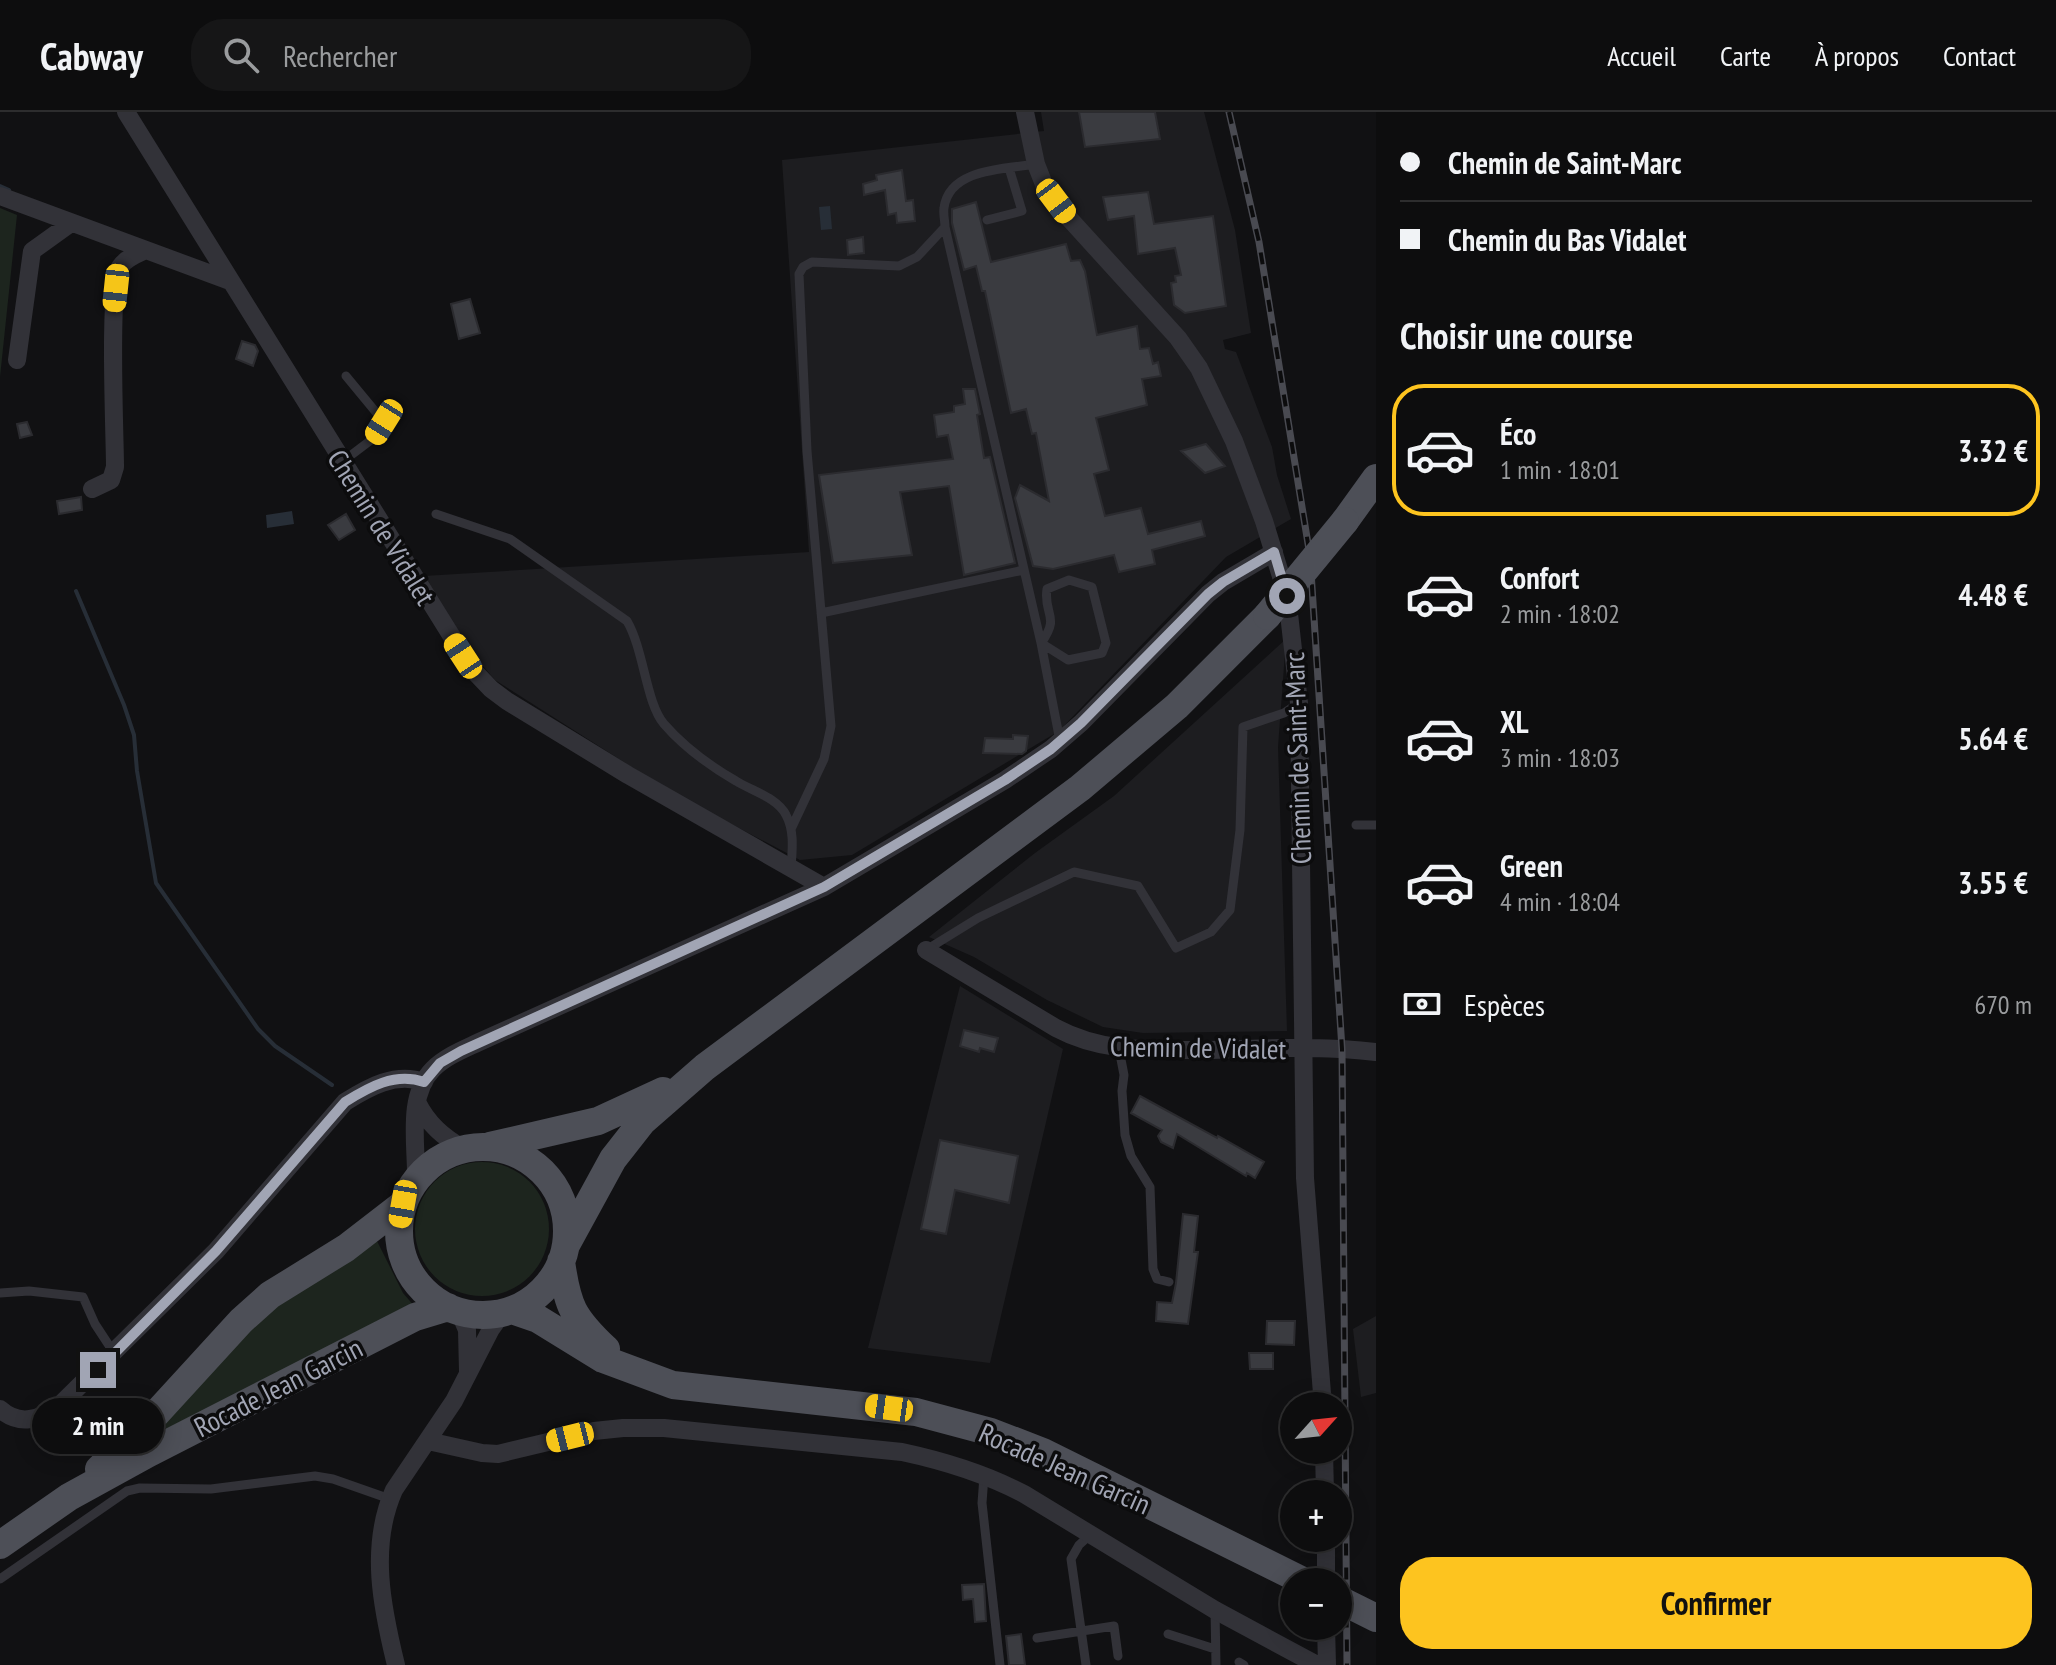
<!DOCTYPE html>
<html lang="fr">
<head>
<meta charset="utf-8">
<style>
	:root { --surface:#0d0d0e; --page:#161617; --text:#f1f3f6; --muted:#9a9c9e; --line:#2d2d2e; --accent:#fdc41f }
	body { margin:0; font-family:"PT Sans Narrow",sans-serif; background:var(--page); color:var(--text); height:100vh; display:flex; flex-direction:column; font-size:30px; white-space:nowrap }
	* { box-sizing:border-box; margin:0 }
	p { font-size:26px; color:var(--muted) }
	.icon { flex:none; width:44px; height:44px; fill:none; stroke:currentColor; stroke-width:2; stroke-linecap:round; stroke-linejoin:round }
	.map { position:relative; flex:1; overflow:hidden }
	.side { display:flex; flex-direction:column; background:var(--surface); width:680px }
	.side>* { flex:none }
	.banner { display:grid; align-content:center; height:176px; padding:0 24px; background:var(--surface) }
	.needle { width:52px; rotate:63deg }
	.buttons { position:absolute; left:1280px; top:1280px; display:grid; gap:16px }
	.buttons a { display:grid; place-items:center; width:72px; height:72px; border-radius:50%; background:var(--surface); box-shadow:0 4px 20px #0003,0 0 0 2px var(--line); font-size:40px }
	.end { position:absolute; width:36px; height:36px; margin:-18px; border:10px solid #a1a5b4; background:#111; box-shadow:0 0 0 4px #111 }
	.from { border-radius:50% }
	.bubble { position:absolute; height:56px; border-radius:28px; background:var(--surface); box-shadow:0 4px 20px #0003,0 0 0 2px var(--line); font-size:26px; font-weight:600; line-height:56px; text-align:center }
	.car { position:absolute; width:24px; height:48px; margin:-24px -12px; border-radius:10px; box-shadow:0 0 6px 2px #0007; background:linear-gradient(#f5c518 24%,#345 0 40%,#f5c518 0 76%,#345 0 86%,#f5c518 0) }
	.banner b { display:flex; align-items:center; gap:28px; height:76px; font-size:30px }
	.banner b+b { border-top:2px solid var(--line) }
	.banner i { width:20px; height:20px; background:var(--text) }
	ul { padding:0; list-style:none }
	li { display:flex; align-items:center; gap:24px; height:132px; margin:0 16px 12px; padding:0 8px; border:4px solid transparent; border-radius:32px }
	li div { flex:1 }
	li b { display:block; font-size:30px }
	li em { font-style:normal; font-weight:600 }
	li.current { border-color:var(--accent) }
	li>.icon { width:72px; height:72px; stroke-width:1.5 }
	h2 { padding:0 24px; font-size:36px; line-height:96px }
	.pay { display:flex; align-items:center; gap:20px; height:88px; padding:0 24px; font-size:30px }
	.pay p { margin-inline-start:auto }
	.primary-button { display:flex; gap:16px; margin-top:auto; padding:16px 24px }
	.primary-button a { flex:1; height:92px; border-radius:32px; background:var(--accent); color:#111; font-size:32px; font-weight:600; line-height:92px; text-align:center }
	header { display:flex; align-items:center; gap:48px; box-sizing:border-box; height:112px; padding:0 40px; background:var(--surface); border-bottom:2px solid var(--line) }
	header strong { font-size:38px }
	nav { display:flex; gap:44px; margin-inline-start:auto; font-size:28px }
	.search { width:560px; height:72px; background:var(--page); display:flex; align-items:center; gap:20px; box-sizing:border-box; padding:0 28px; border-radius:32px; color:var(--muted); font-size:30px }
	main { display:flex; flex:1; min-height:0 }
	.map>svg:first-child { display:block }
	.built { fill:#1d1d20 }
	.green { fill:#1d251e }
	.water { fill:#272e37 }
	.lines { fill:none; stroke-linecap:round; stroke-linejoin:round }
	.stream { stroke:#272e37; stroke-width:4 }
	.building { fill:#3a3b40; stroke:#2b2b2f; stroke-width:2 }
	.lane { stroke:#323238; stroke-width:9 }
	.street { stroke:#323238; stroke-width:18 }
	.primary { stroke:#4d4f57; stroke-width:28 }
	.rail-casing { stroke:#494a51; stroke-width:7 }
	.rail { stroke:#0c0c0d; stroke-width:4; stroke-dasharray:12; stroke-linecap:butt }
	.primary-bridge { stroke:#4d4f57; stroke-width:28 }
	.route { stroke:#a1a5b4; stroke-width:10 }
	.labels { text-anchor:middle; dominant-baseline:central; stroke-width:7; stroke-linejoin:round; paint-order:stroke }
	.street-label { font-size:28px; fill:#a1a5b4; stroke:#0c0c0d }
</style>
</head>
<body>
<header>
<strong>Cabway</strong>
<div class="search"><svg class="icon" aria-label="search" viewBox="0 0 24 24"><circle cx="10" cy="10" r="6"/><path d="M15 15l6 6"/></svg>Rechercher</div>
<nav><a>Accueil</a><a>Carte</a><a>À propos</a><a>Contact</a></nav>
</header>
<main>
<div class="map">
<svg width="1376" height="1553" viewBox="0 0 1376 1553">
	<rect width="100%" height="100%" fill="#111113"/>
	<path class="built" d="M1041 0H1204L1235 118 1251 221 1223 228 1225 237 1236 240 1272 335 1277 363 1291 407 1226 445 1059 619 852 743 800 748 674 682 495 568 470 539 424 464 809 440 782 48 1044 19Z
		M1286 527 1278 635 1287 919 1143 921 1103 915 1047 888 974 845 929 825 1035 741 1114 684Z
		M960 874 1063 937 990 1251 868 1236Z
		M1376 1204V1281L1361 1285 1353 1217Z"/>
	<path class="green" d="M0 96 17 103 0 265Z
		M415 1117a67 67 0 1 1 134 0a67 67 0 1 1-134 0Z
		M376 1127 403 1181 415 1195 167 1320 162 1309 272 1195Z"/>
	<path class="water" d="M830 94 832 117 821 118 819 95Z
		M292 399 294 412 267 416 266 403Z"/>
	<g class="lines">
		<path class="stream" d="M0 74 9 78
			M76 479 124 593 134 623 137 659 156 771 258 917 275 934 332 973"/>
	</g>
	<path class="building" d="M1079 0H1155L1160 27 1085 35Z
		M902 58 906 89 913 88 915 109 897 111 896 101 888 103 885 78 864 83 863 72 877 68 876 63Z
		M1148 80 1154 112 1213 104 1226 194 1185 201 1174 193 1171 171 1176 170 1175 164 1181 163 1175 136 1138 142 1134 104 1108 108 1103 85Z
		M976 90 991 150 1066 132 1071 149 1080 148 1085 159 1097 223 1137 214 1140 237 1149 236 1153 252 1158 250 1161 264 1142 267 1147 293 1096 306 1109 358 1094 362 1105 404 1141 396 1148 422 1201 409 1205 424 1152 438 1155 452 1119 460 1114 443 1053 457 1033 454 1015 386 1020 373 1049 389 1036 321 1032 322 1026 297 1011 301 985 179H982L976 154 964 158 952 111V97Z
		M863 125 864 141 848 143 847 128Z
		M470 187 480 221 459 227 451 192Z
		M242 229 255 233 258 239 253 254 236 247Z
		M963 277H975L980 302 977 303 984 346 990 345 1015 451 964 463 949 374 900 380 912 443 833 451 819 363 953 347 948 323 937 325 934 303 954 300V294L965 292Z
		M27 310 32 323 20 326 17 312Z
		M1206 332 1225 354 1205 361 1181 339Z
		M81 385 82 398 59 402 57 389Z
		M346 402 355 418 339 428 328 413Z
		M1013 623 1028 624 1026 639 1022 642 983 641 985 626 1013 627Z
		M964 918 998 926 994 940 980 936 979 940 960 934Z
		M1140 984 1217 1026 1218 1024 1264 1050 1255 1066 1247 1061 1246 1064 1177 1022 1173 1036 1161 1030 1158 1024 1162 1018 1131 1001Z
		M940 1028 1018 1044 1009 1091 955 1078 946 1122 921 1117Z
		M1183 1102 1198 1104 1194 1140H1198L1188 1212 1156 1209 1157 1190 1172 1191 1176 1171Z
		M1267 1209H1295L1294 1233 1266 1232Z
		M1249 1241H1273V1257H1250Z
		M984 1472 986 1509 975 1510 973 1487 963 1488 962 1473Z
		M1021 1522 1025 1553H1009L1006 1524Z"/>
	<g class="lines">
		<path class="lane" d="M1036 52C1006 57 949 56 944 96 943 102 945 109 945 115L1041 531 1060 629
			M987 108 1022 99 1009 56
			M342 350 375 325 384 310 346 264
			M436 402 510 427 627 509C644 538 646 591 664 612 684 635 710 654 736 669 752 679 778 686 786 703 795 720 792 739 791 757
			M1069 468 1092 475 1106 531 1102 541 1068 548 1041 531C1061 504 1043 503 1047 477Z
			M821 501 1024 458
			M1356 713H1376
			M791 717 824 647 831 614 807 339 799 162 803 155 812 150 899 154 917 145 945 115
			M926 838 978 806 1074 760 1138 774 1176 836 1211 820 1230 798 1240 718 1243 615 1284 601 1299 591
			M1119 937 1124 963 1122 979 1125 1023 1131 1044 1150 1075 1153 1157 1157 1167 1169 1170
			M0 1181 29 1179 83 1185 95 1212 114 1241
			M984 1364 982 1391 1000 1553
			M0 1467 127 1379 140 1376 211 1377 315 1364 333 1367 390 1387
			M1215 1498 1216 1553
			M1168 1522 1215 1537
			M1037 1526 1114 1514 1118 1544
			M1239 1550 1244 1553
			M1086 1553 1071 1447 1079 1433 1090 1423"/>
		<path class="street" d="M126 0 472 557 491 577 507 589 628 663 824 775
			M1025 0 1036 52 1045 75 1067 104 1178 226 1199 256 1234 329 1264 409 1287 484 1299 591 1305 1066 1323 1294
			M0 84 230 169
			M17 248 32 139 71 111
			M92 377 111 368 115 355C115 323 108 174 120 155 126 146 137 142 146 138
			M926 838 1056 916C1099 939 1142 938 1189 938 1251 938 1315 932 1376 940
			M417 990C428 1012 443 1025 464 1037
			M416 1068C417 1034 406 984 433 957 445 945 462 938 477 931L824 775 1005 668 1051 637 1081 611 1208 482 1223 470 1274 440
			M459 1199 467 1218 468 1259
			M0 1297C20 1315 40 1307 60 1293L216 1139 345 990C369 975 395 960 424 970
			M428 1329 482 1341 498 1342 594 1319 623 1316H664L902 1340C944 1349 986 1362 1024 1382L1215 1498 1317 1553
			M1324 1338 1325 1382
			M1326 1426V1470
			M1326 1514 1327 1553
			M396 1553C382 1496 369 1434 394 1378L454 1289 491 1217 503 1200"/>
		<path class="primary" d="M1345 409 1376 366
			M490 1034 598 1009 663 979
			M399 1119a84 84 0 1 1 168 0a84 84 0 1 1-168 0Z
			M566 1133 613 1047 642 1010 705 955 1080 676 1177 594 1267 504
			M561 1149C567 1194 573 1206 606 1237
			M512 1198 538 1207 603 1247 673 1273 916 1300 991 1320 1043 1340 1305 1470
			M99 1357 154 1304 241 1209 270 1183 346 1136 403 1092
			M0 1433 69 1385 149 1341 415 1205 448 1195"/>
		<g class="rail-casing">
			<path id="rail" d="M1229 0 1259 130 1310 444 1342 937 1347 1553"/>
		</g>
		<use href="#rail" class="rail"/>
		<path class="primary-bridge" d="M1267 504 1345 409
			M1338 1487 1376 1506"/>
	</g>
	<g class="lines">
		<path class="route" d="M98 1258 216 1139 345 990C369 975 395 960 424 970L440 951 461 939 824 775 1005 668 1051 637 1081 611 1208 482 1223 470 1274 440 1287 484"/>
	</g>
	<g class="labels">
		<g class="street-label">
			<text transform="translate(382 415) rotate(58)">Chemin de Vidalet</text>
			<text transform="translate(1297 646) rotate(-92)">Chemin de Saint-Marc</text>
			<text transform="translate(1198 935) rotate(1)">Chemin de Vidalet</text>
			<text transform="translate(278 1275) rotate(-27)">Rocade Jean Garcin</text>
			<text transform="translate(1065 1356) rotate(24)">Rocade Jean Garcin</text>
		</g>
	</g>
</svg>
<div class="buttons">
<a><svg class="needle" viewBox="-14 -14 28 28"><path d="M0-13l5 13h-10z" fill="#e53935"/><path d="M0 13l5-13h-10z" fill="#9a9c9e"/></svg></a>
<a>+</a>
<a>−</a>
</div>
<i class="end from" style="left:1287px;top:484px"></i>
<i class="end" style="left:98px;top:1258px"></i>
<div class="bubble" style="left:32px;top:1286px;width:132px">2 min</div>
<i class="car" style="left:1056px;top:89px;rotate:143deg"></i>
<i class="car" style="left:116px;top:176px;rotate:186deg"></i>
<i class="car" style="left:384px;top:310px;rotate:212deg"></i>
<i class="car" style="left:463px;top:544px;rotate:327deg"></i>
<i class="car" style="left:403px;top:1092px;rotate:190deg"></i>
<i class="car" style="left:889px;top:1296px;rotate:278deg"></i>
<i class="car" style="left:570px;top:1325px;rotate:256deg"></i>
</div>
<section class="side">
<div class="banner">
<b><i class="from"></i>Chemin de Saint-Marc</b>
<b><i></i>Chemin du Bas Vidalet</b>
</div>
<h2>Choisir une course</h2>
<ul>
<li class="current"><svg class="icon" aria-label="car" viewBox="0 0 24 24"><path d="M5 17H2v-5l4-1 3-4h7l3 4 3 1v5h-3M9 17h6M6 11h13"/><circle cx="7" cy="17" r="2"/><circle cx="17" cy="17" r="2"/></svg><div><b>Éco</b><p>1 min · 18:01</p></div><em>3.32 €</em></li>
<li><svg class="icon" aria-label="car" viewBox="0 0 24 24"><path d="M5 17H2v-5l4-1 3-4h7l3 4 3 1v5h-3M9 17h6M6 11h13"/><circle cx="7" cy="17" r="2"/><circle cx="17" cy="17" r="2"/></svg><div><b>Confort</b><p>2 min · 18:02</p></div><em>4.48 €</em></li>
<li><svg class="icon" aria-label="car" viewBox="0 0 24 24"><path d="M5 17H2v-5l4-1 3-4h7l3 4 3 1v5h-3M9 17h6M6 11h13"/><circle cx="7" cy="17" r="2"/><circle cx="17" cy="17" r="2"/></svg><div><b>XL</b><p>3 min · 18:03</p></div><em>5.64 €</em></li>
<li><svg class="icon" aria-label="car" viewBox="0 0 24 24"><path d="M5 17H2v-5l4-1 3-4h7l3 4 3 1v5h-3M9 17h6M6 11h13"/><circle cx="7" cy="17" r="2"/><circle cx="17" cy="17" r="2"/></svg><div><b>Green</b><p>4 min · 18:04</p></div><em>3.55 €</em></li>
</ul>
<div class="pay"><svg class="icon" aria-label="cash" viewBox="0 0 24 24"><path d="M3 7h18v10H3z"/><circle cx="12" cy="12" r="2"/></svg>Espèces<p>670 m</p></div>
<div class="primary-button"><a>Confirmer</a></div>
</section>
</main>
</body>
</html>
